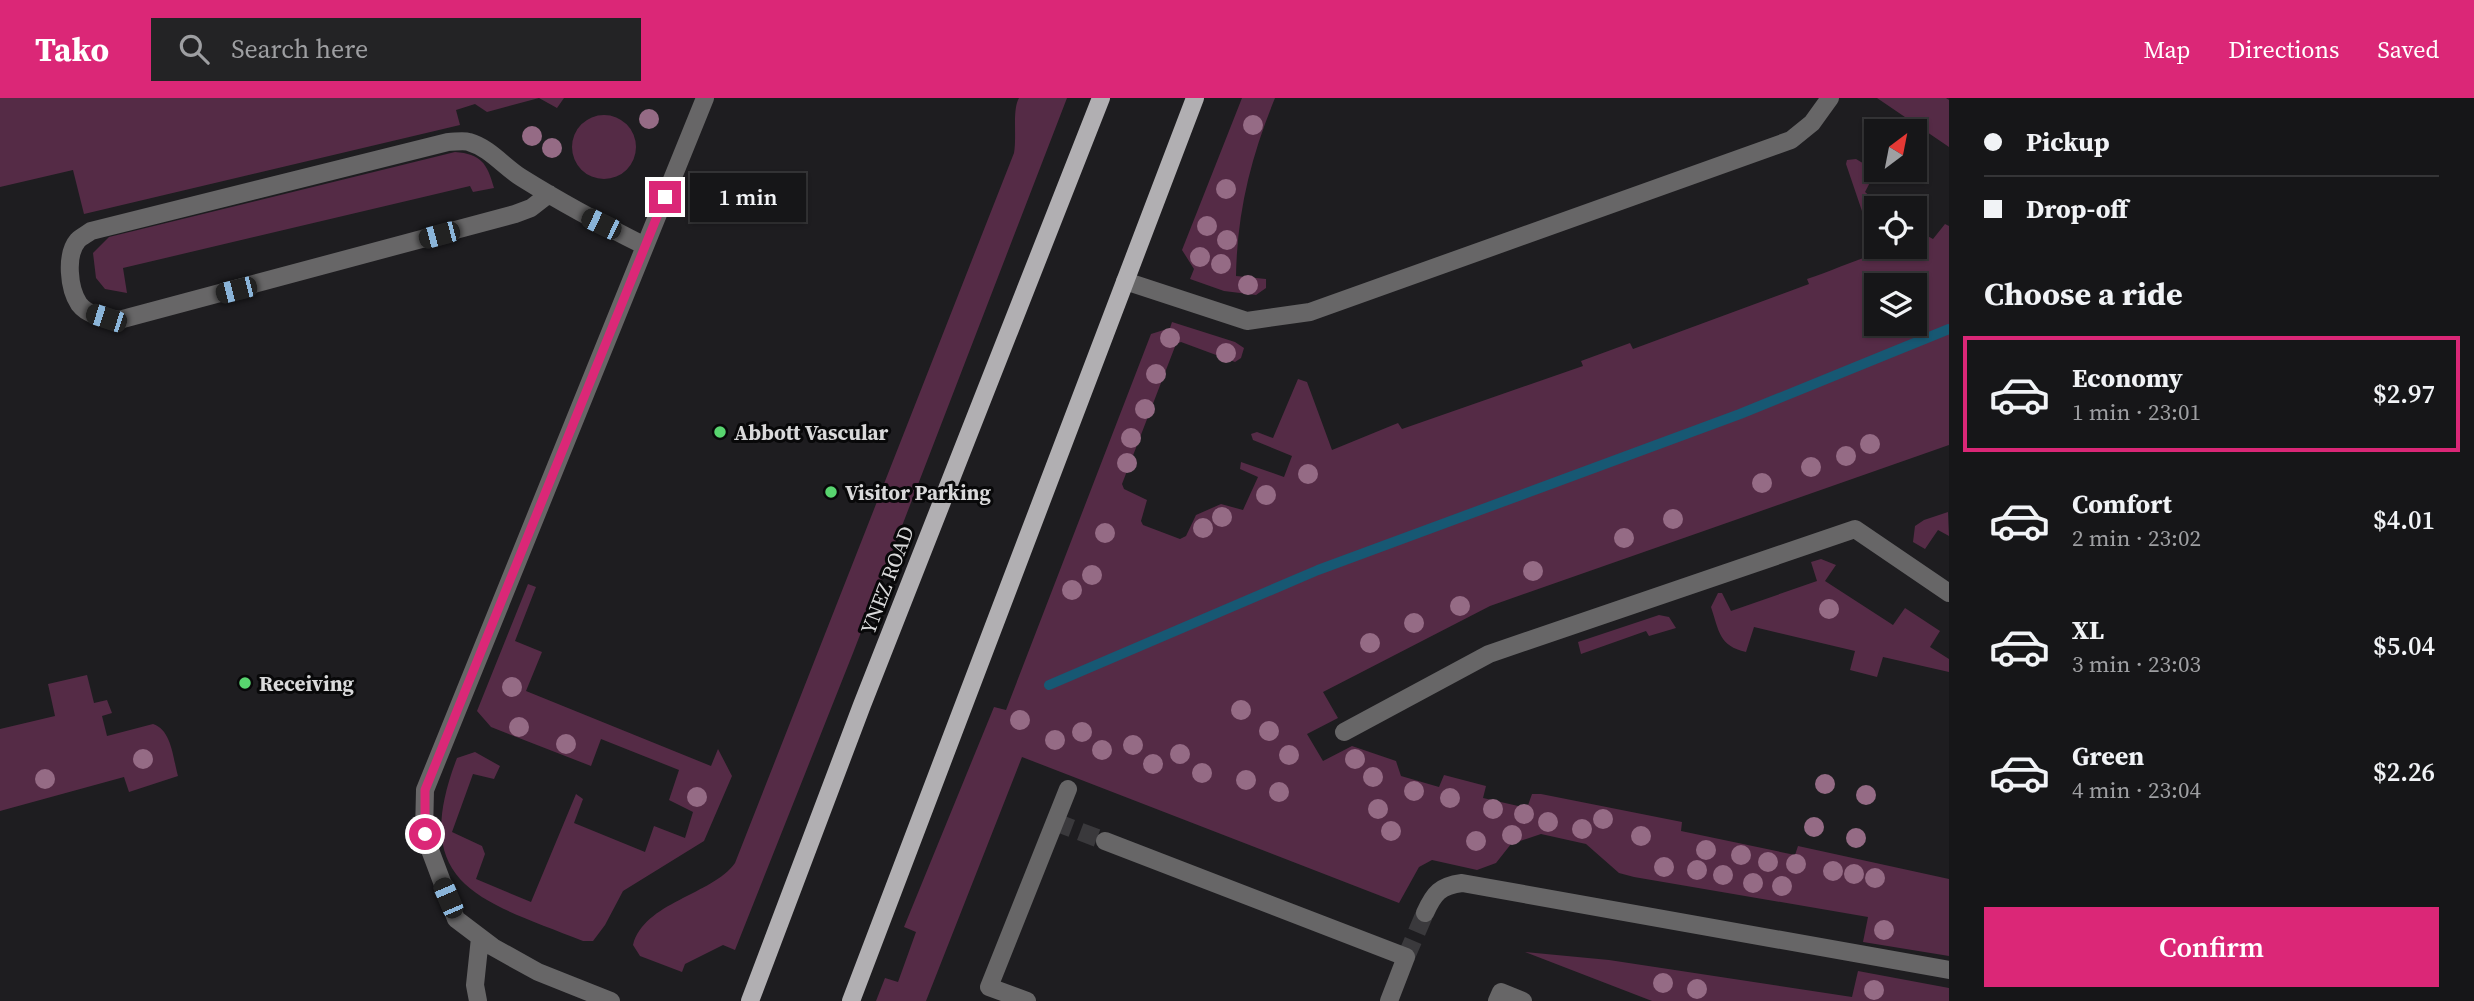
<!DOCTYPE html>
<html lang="en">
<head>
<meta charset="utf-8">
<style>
	:root { --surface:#161618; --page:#232325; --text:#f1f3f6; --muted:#9e9fa2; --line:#353537; --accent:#db2777 }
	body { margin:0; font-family:"Source Serif 4",serif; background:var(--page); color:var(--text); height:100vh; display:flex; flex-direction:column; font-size:26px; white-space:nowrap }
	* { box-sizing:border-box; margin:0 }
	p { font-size:23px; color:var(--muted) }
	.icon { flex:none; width:38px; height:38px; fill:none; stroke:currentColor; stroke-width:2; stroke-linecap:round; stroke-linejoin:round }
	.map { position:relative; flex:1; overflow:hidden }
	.drawer { display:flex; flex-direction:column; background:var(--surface); width:525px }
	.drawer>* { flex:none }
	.hud { display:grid; align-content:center; height:154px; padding:0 35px; background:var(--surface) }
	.needle { width:46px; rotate:32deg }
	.fabs { position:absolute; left:1864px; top:21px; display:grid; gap:14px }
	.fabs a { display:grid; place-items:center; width:63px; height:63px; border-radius:0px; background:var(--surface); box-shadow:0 2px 5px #0004,0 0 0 2px var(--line); font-size:35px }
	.end { position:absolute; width:32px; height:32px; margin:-16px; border:9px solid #db2777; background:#fff; box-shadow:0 0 0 4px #fff }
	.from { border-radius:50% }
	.bubble { position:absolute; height:49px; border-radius:0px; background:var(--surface); box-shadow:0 2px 5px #0004,0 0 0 2px var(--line); font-size:23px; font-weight:600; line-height:49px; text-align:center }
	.car { position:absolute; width:21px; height:42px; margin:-21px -10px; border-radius:9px; box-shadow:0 0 5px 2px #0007; background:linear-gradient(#222 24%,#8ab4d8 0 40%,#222 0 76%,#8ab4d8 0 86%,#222 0) }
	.hud b { display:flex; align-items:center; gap:24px; height:66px; font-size:26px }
	.hud b+b { border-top:2px solid var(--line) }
	.hud i { width:18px; height:18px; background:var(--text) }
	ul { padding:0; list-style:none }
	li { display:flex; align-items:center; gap:21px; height:116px; margin:0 14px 10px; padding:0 21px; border:4px solid transparent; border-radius:0px }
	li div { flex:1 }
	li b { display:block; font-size:26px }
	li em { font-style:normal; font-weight:600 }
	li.on { border-color:var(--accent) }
	li>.icon { width:63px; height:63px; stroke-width:1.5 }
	h2 { padding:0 35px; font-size:32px; line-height:84px }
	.primary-button { display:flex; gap:14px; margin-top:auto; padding:14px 35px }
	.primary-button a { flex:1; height:80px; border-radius:0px; background:var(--accent); color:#fff; font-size:28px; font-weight:600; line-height:80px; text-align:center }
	header { display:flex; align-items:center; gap:42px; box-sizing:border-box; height:98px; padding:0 35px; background:var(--accent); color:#fff }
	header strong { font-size:33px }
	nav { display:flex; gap:38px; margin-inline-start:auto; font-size:24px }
	.search { width:490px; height:63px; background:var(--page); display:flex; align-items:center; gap:18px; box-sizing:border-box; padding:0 24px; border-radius:0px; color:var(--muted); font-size:26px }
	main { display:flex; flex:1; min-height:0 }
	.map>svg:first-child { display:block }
	.green { fill:#552b46; fill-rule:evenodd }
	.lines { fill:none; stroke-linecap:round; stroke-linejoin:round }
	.stream { stroke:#175873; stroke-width:10 }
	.minor-tunnel { stroke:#3a393c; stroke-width:18; stroke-dasharray:18 9; stroke-linecap:butt }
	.minor { stroke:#676667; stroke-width:18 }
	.major { stroke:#b1afb2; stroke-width:18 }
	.tree { fill:#956b85 }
	.route { stroke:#db2777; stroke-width:9 }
	.poi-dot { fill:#58d56f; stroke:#080809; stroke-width:2.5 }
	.labels { text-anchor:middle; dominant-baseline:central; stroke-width:6; stroke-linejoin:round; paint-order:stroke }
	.poi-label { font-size:21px; font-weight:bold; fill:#d9d9da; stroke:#080809; text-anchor:start }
	.street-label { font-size:21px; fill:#d9d9da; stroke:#080809 }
</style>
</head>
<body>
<header>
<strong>Tako</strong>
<div class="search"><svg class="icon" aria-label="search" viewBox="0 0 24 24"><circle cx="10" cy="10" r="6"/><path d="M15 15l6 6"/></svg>Search here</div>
<nav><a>Map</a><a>Directions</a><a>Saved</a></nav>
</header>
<main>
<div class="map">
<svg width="1949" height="903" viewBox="0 0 1949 903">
	<rect width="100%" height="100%" fill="#1e1d20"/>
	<path class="green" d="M0 0H564L557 10 539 0 487 14 475 6 456 12 460 27 84 116 73 72 0 89Z
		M1019 0H1067L853 555 735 852 723 847 685 866 682 874 640 858 633 847C644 804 712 797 735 765L1014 55C1017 38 1012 12 1019 0Z
		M1242 0H1275C1251 58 1237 115 1236 178L1266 181V190L1256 197 1224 193 1190 181 1194 171 1182 152Z
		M1877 0H1946L1949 2V49Z
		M572 49a32 32 0 1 1 64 0a32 32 0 1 1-64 0Z
		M455 54C481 56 487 65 494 90L473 94 470 88 123 170 127 195 105 191 96 180 93 155 109 139Z
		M1856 61 1876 73 1865 94 1884 110H1876V115L1864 119 1846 66 1847 62Z
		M1945 126 1949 128V347L1490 508 1323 594 1338 620 1307 636 1323 663 1352 648 1396 663 1401 678 1439 689 1444 677 1486 688 1483 700 1527 710 1532 696H1541L1682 724 1681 733 1795 757 1798 748 1949 781V858L1863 844 1868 819 1634 779 1619 775 1586 746 1541 736 1511 746 1496 765 1477 772 1432 762 1419 769 1399 805 1022 659 926 903H876L885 880 898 884 916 834 904 829 994 609 1006 612 1151 236 1170 230 1172 224 1235 244 1244 250 1241 260 1235 264 1181 244 1176 246 1122 386 1124 391 1147 402 1141 423 1143 427 1180 441 1186 438 1196 417 1221 406 1243 412 1258 379 1240 371 1241 364 1284 379 1292 358 1253 342 1251 336 1257 334 1273 340 1298 281 1307 284 1332 352 1398 325 1402 331 1583 268 1581 263 1630 245 1633 251 1809 186 1807 181C1841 170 1881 149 1914 149L1915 131 1933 141ZM1876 187H1914V226H1876Z
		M1948 414 1949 438 1938 432 1925 451 1913 444 1915 428 1924 422Z
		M1821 461 1836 467 1825 483 1893 527 1905 510 1940 533 1930 549 1949 561V574L1883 559 1877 579 1850 572 1855 553 1754 529 1746 554C1719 548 1719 533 1711 509L1718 495H1722L1731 513 1817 483 1811 464Z
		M528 486 536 489 515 543 542 554 526 593 711 668 718 651 732 678 704 743 623 793 605 827 593 843H583C484 803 407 790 457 660L475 654 500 668 494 681 473 676 452 734 482 748 485 756 476 781 531 804 576 696 583 701 574 725 645 754 654 728 685 740 693 714 669 702 679 672 601 641 591 668 491 629 477 613Z
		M1659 517 1669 519 1676 530 1649 538 1646 533 1581 556 1578 544Z
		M87 577 94 605 107 602 112 615 102 618 107 638 153 626C172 632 173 661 178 678L129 694 124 679 0 713V631L55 618 48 586Z
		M1525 854 1609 862 1852 899 1858 873 1949 890V903H1652Z"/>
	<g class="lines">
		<path class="stream" d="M1049 587 1318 472 1740 316 1949 231"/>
		<path class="minor-tunnel" d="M1055 724 1105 743
			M1406 859 1425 815"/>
		<path class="minor" d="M549 96 531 110 515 116 119 222C105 220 88 218 79 206 69 191 65 157 78 142 81 139 87 136 91 133L448 44C455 44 463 42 469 44 490 50 504 69 522 80 562 105 603 127 645 148
			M1125 183 1247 223 1310 214 1791 42 1812 25 1830 0
			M1344 634 1489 556 1855 431 1949 495
			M1105 743 1406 859 1389 903
			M1425 815C1434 795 1440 788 1462 785L1949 872
			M478 903 475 887 480 840
			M611 903 538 874 493 849 456 821 424 736 425 692 705 0
			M1027 903 989 889 1068 691
			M1497 903 1501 894 1523 903"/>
		<path class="major" d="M750 903 862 607 1101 0
			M851 903 1195 0"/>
	</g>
	<g class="tree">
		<circle cx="649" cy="21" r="10"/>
		<circle cx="1253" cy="27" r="10"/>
		<circle cx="532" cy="38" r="10"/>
		<circle cx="552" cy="50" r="10"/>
		<circle cx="1226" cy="91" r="10"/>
		<circle cx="1207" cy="128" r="10"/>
		<circle cx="1227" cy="142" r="10"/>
		<circle cx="1200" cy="159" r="10"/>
		<circle cx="1221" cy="166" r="10"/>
		<circle cx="1248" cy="187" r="10"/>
		<circle cx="1170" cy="240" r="10"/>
		<circle cx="1226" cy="255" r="10"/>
		<circle cx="1156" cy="276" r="10"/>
		<circle cx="1145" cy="311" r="10"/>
		<circle cx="1131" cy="340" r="10"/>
		<circle cx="1870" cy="346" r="10"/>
		<circle cx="1846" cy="358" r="10"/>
		<circle cx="1127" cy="365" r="10"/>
		<circle cx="1811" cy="369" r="10"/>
		<circle cx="1308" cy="376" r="10"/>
		<circle cx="1762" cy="385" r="10"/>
		<circle cx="1266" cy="397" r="10"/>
		<circle cx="1222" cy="419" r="10"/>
		<circle cx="1673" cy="421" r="10"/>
		<circle cx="1203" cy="430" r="10"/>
		<circle cx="1105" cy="435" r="10"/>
		<circle cx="1624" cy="440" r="10"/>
		<circle cx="1533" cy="473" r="10"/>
		<circle cx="1092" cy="477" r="10"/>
		<circle cx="1072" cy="492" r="10"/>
		<circle cx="1460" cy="508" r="10"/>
		<circle cx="1829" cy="511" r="10"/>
		<circle cx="1414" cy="525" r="10"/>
		<circle cx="1370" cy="545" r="10"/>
		<circle cx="512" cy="589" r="10"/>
		<circle cx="1241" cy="612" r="10"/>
		<circle cx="1020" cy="622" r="10"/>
		<circle cx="519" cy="629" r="10"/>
		<circle cx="1269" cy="633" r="10"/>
		<circle cx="1082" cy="634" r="10"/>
		<circle cx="1055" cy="642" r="10"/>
		<circle cx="566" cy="646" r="10"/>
		<circle cx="1133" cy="647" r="10"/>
		<circle cx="1102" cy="652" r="10"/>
		<circle cx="1180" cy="656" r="10"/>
		<circle cx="1289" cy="657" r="10"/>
		<circle cx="143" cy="661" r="10"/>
		<circle cx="1355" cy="661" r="10"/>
		<circle cx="1153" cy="666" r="10"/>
		<circle cx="1202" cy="675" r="10"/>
		<circle cx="1373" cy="679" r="10"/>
		<circle cx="45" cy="681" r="10"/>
		<circle cx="1246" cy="682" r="10"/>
		<circle cx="1825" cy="686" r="10"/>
		<circle cx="1414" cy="693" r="10"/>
		<circle cx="1279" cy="694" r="10"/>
		<circle cx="1866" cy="697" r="10"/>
		<circle cx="697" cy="699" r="10"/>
		<circle cx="1450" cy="700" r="10"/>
		<circle cx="1378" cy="711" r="10"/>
		<circle cx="1493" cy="711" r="10"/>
		<circle cx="1524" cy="716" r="10"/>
		<circle cx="1603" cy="721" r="10"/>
		<circle cx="1548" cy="724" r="10"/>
		<circle cx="1814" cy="729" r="10"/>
		<circle cx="1582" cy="731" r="10"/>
		<circle cx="1391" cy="733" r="10"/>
		<circle cx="1512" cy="737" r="10"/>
		<circle cx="1641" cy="738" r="10"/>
		<circle cx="1856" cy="740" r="10"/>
		<circle cx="1476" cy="743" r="10"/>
		<circle cx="1706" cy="752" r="10"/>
		<circle cx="1741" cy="757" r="10"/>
		<circle cx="1768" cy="764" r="10"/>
		<circle cx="1796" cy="766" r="10"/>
		<circle cx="1664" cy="769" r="10"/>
		<circle cx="1697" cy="772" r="10"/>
		<circle cx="1833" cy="773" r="10"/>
		<circle cx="1854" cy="776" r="10"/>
		<circle cx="1723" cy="777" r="10"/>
		<circle cx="1875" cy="780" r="10"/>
		<circle cx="1753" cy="785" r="10"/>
		<circle cx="1782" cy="788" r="10"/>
		<circle cx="1884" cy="832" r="10"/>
		<circle cx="1663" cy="885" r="10"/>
		<circle cx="1697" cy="891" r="10"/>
		<circle cx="1874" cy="892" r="10"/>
	</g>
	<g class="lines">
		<path class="route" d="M425 736V692L665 99"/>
	</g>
	<g class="poi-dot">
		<circle cx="720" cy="334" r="7"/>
		<circle cx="831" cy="394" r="7"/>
		<circle cx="245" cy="585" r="7"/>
	</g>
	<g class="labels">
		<g class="poi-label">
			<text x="734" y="334">Abbott Vascular</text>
			<text x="845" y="394">Visitor Parking</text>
			<text x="259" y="585">Receiving</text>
		</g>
		<g class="street-label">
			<text transform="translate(887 482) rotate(-69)">YNEZ ROAD</text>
		</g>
	</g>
</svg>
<div class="fabs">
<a><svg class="needle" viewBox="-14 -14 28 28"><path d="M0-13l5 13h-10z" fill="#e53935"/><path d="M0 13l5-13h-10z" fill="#9e9fa2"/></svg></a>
<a><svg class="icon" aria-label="locate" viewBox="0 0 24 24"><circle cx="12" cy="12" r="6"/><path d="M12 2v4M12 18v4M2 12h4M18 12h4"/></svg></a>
<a><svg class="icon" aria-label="layers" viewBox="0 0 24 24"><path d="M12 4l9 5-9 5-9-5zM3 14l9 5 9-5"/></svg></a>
</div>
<i class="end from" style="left:425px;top:736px"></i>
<i class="end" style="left:665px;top:99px"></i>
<div class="bubble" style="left:690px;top:75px;width:116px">1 min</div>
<i class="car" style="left:601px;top:126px;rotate:296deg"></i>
<i class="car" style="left:439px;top:137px;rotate:255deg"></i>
<i class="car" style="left:236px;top:192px;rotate:256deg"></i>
<i class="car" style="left:106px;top:220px;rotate:288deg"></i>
<i class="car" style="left:448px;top:800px;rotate:337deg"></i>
</div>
<section class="drawer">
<div class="hud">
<b><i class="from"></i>Pickup</b>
<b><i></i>Drop-off</b>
</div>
<h2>Choose a ride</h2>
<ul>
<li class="on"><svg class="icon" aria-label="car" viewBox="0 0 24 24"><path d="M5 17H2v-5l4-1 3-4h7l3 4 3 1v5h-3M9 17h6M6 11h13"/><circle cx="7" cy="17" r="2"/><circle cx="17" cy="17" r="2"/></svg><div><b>Economy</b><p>1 min · 23:01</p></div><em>$2.97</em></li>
<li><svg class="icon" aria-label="car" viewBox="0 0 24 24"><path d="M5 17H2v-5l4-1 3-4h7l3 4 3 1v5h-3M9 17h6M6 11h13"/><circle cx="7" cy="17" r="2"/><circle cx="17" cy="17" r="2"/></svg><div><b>Comfort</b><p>2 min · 23:02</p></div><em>$4.01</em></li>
<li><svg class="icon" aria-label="car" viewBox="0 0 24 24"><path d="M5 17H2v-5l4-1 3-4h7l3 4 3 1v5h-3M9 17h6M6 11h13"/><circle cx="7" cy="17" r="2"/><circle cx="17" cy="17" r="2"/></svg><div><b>XL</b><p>3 min · 23:03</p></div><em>$5.04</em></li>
<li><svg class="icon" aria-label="car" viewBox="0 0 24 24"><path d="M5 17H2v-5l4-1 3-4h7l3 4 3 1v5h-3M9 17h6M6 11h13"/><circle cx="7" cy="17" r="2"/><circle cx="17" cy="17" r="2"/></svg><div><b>Green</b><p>4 min · 23:04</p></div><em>$2.26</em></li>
</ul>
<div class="primary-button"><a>Confirm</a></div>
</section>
</main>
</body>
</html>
